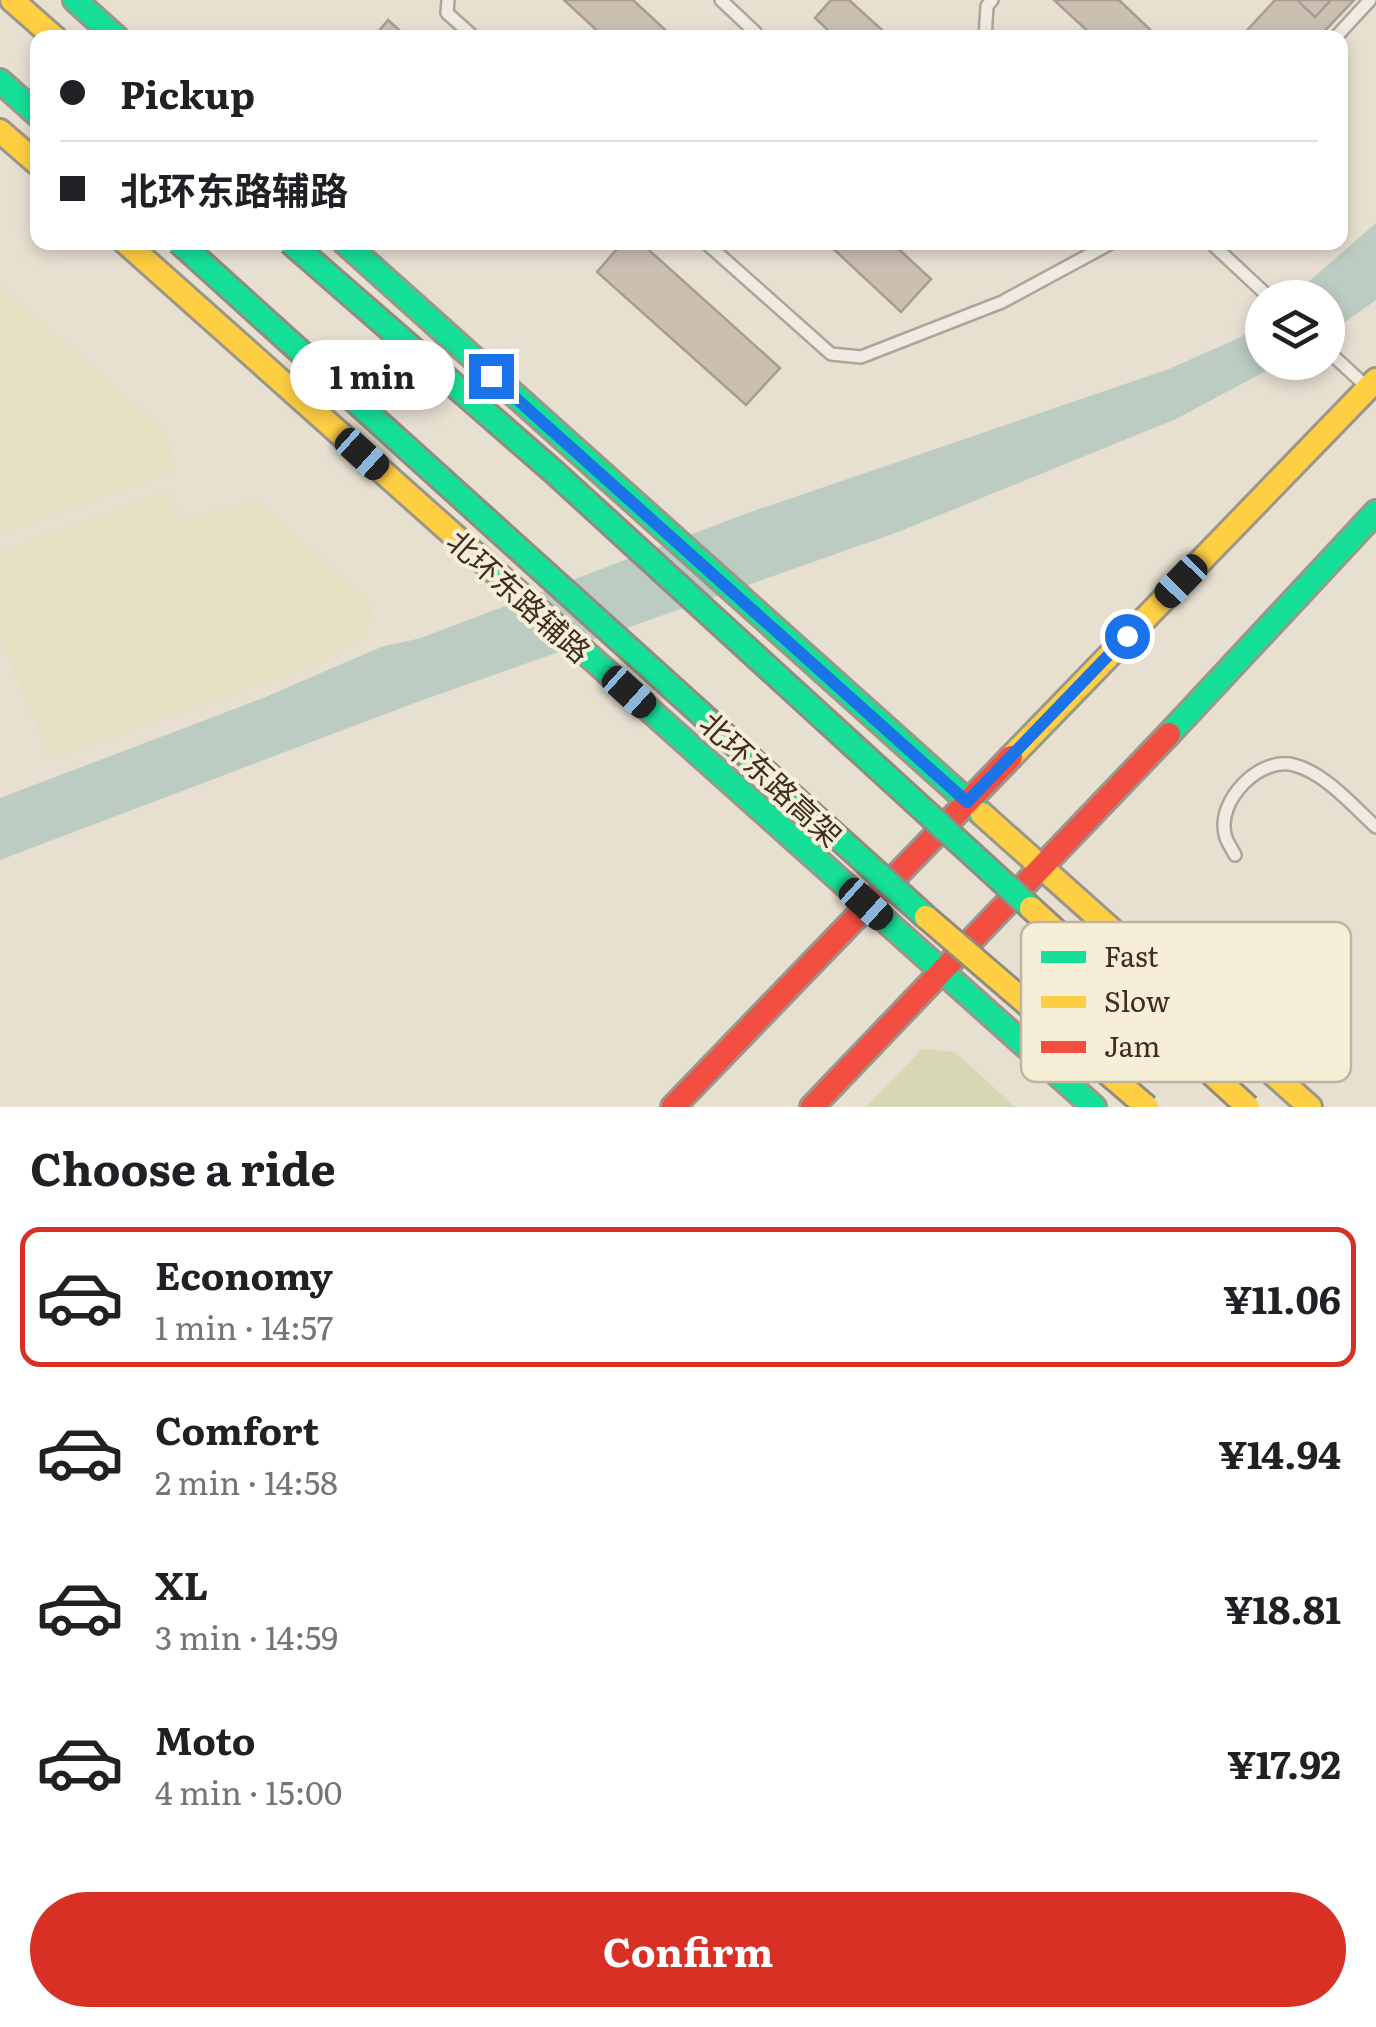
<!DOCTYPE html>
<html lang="en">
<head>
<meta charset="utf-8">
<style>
	:root { --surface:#fff; --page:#f2f2f2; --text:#202124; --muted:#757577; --line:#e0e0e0; --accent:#d93025 }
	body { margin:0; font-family:Literata,"Noto Sans SC",serif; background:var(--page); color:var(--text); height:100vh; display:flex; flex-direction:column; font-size:38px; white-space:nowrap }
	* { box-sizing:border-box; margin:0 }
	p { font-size:32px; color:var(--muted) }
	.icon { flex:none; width:55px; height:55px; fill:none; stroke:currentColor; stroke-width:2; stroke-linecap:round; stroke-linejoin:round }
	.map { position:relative; height:1107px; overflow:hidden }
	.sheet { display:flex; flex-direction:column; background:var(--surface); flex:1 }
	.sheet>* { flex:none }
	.banner { position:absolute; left:30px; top:30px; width:1318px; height:220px; border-radius:20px; box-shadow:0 5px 15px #0003; display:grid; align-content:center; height:220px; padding:0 30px; background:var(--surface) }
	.tools { position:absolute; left:1245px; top:280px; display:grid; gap:20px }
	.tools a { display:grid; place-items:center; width:100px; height:100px; border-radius:50%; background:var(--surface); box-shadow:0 5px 15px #0003; font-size:50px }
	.end { position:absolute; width:45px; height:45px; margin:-22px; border:12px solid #1a73e8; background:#fff; box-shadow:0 0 0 5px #fff }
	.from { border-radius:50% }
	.bubble { position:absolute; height:70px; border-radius:35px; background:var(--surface); box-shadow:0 5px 15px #0003; font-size:32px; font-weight:700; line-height:70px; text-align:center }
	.car { position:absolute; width:30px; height:60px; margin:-30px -15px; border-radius:12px; box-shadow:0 0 8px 2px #0007; background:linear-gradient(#222 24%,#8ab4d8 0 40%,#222 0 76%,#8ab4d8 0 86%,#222 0) }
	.banner b { display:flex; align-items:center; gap:35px; height:95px; font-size:38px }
	.banner b+b { border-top:2px solid var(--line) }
	.banner i { width:25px; height:25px; background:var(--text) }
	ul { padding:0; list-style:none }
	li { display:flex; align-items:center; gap:30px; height:140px; margin:0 20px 15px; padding:0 10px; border:5px solid transparent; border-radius:20px }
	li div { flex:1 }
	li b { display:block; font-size:38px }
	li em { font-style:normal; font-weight:700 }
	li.current { border-color:var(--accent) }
	li>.icon { width:90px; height:90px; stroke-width:1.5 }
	h2 { padding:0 30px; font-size:45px; line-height:120px }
	.primary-button { display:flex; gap:20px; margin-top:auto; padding:20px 30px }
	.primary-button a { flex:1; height:115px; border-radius:60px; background:var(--accent); color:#fff; font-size:40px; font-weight:700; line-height:115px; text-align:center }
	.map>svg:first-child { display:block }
	.farmland { fill:#e6dfc2 }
	.green { fill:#d6d7b3 }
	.water { fill:#bcccc2 }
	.building { fill:#cbbfb2; stroke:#a89c90; stroke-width:2.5 }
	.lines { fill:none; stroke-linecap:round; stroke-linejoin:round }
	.lane-casing { stroke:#ada599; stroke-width:16 }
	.fast-casing { stroke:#9c958a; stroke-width:28 }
	.slow-casing { stroke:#9c958a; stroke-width:28 }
	.jam-casing { stroke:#9c958a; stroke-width:28 }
	.lane { stroke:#efebe3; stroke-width:11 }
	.fast { stroke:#16e098; stroke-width:22 }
	.slow { stroke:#ffcf43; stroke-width:22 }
	.jam { stroke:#f24e42; stroke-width:22 }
	.fast-bridge-casing { stroke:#928b80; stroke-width:28; stroke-linecap:butt }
	.slow-bridge-casing { stroke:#928b80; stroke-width:28; stroke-linecap:butt }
	.fast-bridge { stroke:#16e098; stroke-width:22 }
	.slow-bridge { stroke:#ffcf43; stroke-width:22 }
	.route { stroke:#1a73e8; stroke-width:12 }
	.labels { text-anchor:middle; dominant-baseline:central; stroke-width:8; stroke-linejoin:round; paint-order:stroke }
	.street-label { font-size:30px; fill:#3d2e20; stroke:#f7eed8 }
	.key { fill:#f7eed8; stroke:#bfb4a1; stroke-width:2.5 }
	.key-label { font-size:28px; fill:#3d2e20 }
</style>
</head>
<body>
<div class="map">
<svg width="1376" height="1107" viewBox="0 0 1376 1107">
	<rect width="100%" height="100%" fill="#e7e0d1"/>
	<path class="farmland" d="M0 286 166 433 176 470 0 534Z
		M167 492 181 520 255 500 374 606 365 635 310 666 50 759 0 637V552Z"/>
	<path class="green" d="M922 1049 955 1052 1015 1107H866Z"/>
	<path class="water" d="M1376 223V300L1328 334V298L1291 297Z
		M1262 320V362L1281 363 1176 419 898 532 420 701 0 860V798L263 698 381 647 421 638 742 515 1169 369 1241 337Z"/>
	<path class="building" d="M564 0H633L674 38H605Z
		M831 0H849L891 38H825L830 32 815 18Z
		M1054 0H1119L1159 38H1095Z
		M1275 0H1354L1318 38H1240Z
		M1297 0H1331L1315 17Z
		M388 20 408 38H373Z
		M623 242H640L780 368 746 405 597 272Z
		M826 242H891L931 279 901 312Z"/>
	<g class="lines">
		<g class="lane-casing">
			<path id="lane" d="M448 0 447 13 475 38
				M721 0 755 32
				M985 38 987 6 992 0
				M1335 38 1370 0
				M705 242 831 354 861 357 1002 302 1113 242
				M1210 242 1270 298
				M1328 351 1368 388
				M1235 855C1232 849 1226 841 1225 834 1217 800 1260 756 1294 765 1325 773 1353 806 1376 827"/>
		</g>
		<g class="fast-casing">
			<path id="fast" d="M75 0 117 38
				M0 81 38 115
				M344 242 982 814
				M476 555 1094 1107
				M1169 734 1376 512"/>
		</g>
		<g class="slow-casing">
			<path id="slow" d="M12 0 55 38
				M0 131 38 164
				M125 242 476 555
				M1011 757 1376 380
				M982 814 1310 1107"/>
		</g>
		<g class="jam-casing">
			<path id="jam" d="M673 1107 1011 757
				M812 1107 1169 734"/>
		</g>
		<use href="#lane" class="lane"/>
		<use href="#fast" class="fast"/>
		<use href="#slow" class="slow"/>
		<use href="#jam" class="jam"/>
		<g class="fast-bridge-casing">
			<path id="fast-bridge" d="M179 242 926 917
				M290 242 554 472 1031 908"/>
		</g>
		<g class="slow-bridge-casing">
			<path id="slow-bridge" d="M1031 908 1248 1107
				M926 917 1147 1107"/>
		</g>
		<use href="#fast-bridge" class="fast-bridge"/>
		<use href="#slow-bridge" class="slow-bridge"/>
	</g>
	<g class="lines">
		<path class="route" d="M491 376 967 802 1127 636"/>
	</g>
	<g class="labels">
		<g class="street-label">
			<text transform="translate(520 595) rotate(42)">北环东路辅路</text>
			<text transform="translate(772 778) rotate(43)">北环东路高架</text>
		</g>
	</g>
	<rect x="1021" y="922" width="330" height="160" rx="15" class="key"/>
	<rect x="1041" y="951" width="45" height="12" fill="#16e098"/>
	<rect x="1041" y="996" width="45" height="12" fill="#ffcf43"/>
	<rect x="1041" y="1041" width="45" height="12" fill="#f24e42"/>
	<g class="key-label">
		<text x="1104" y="967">Fast</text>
		<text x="1104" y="1012">Slow</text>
		<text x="1104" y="1057">Jam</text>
	</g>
</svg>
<div class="tools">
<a><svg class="icon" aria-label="layers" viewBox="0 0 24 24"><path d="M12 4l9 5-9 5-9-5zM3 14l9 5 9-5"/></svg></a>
</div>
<i class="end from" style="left:1127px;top:636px"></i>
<i class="end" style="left:491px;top:376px"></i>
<div class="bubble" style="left:290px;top:340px;width:165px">1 min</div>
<i class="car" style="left:362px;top:454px;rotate:132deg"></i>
<i class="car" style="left:1181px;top:581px;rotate:224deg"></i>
<i class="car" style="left:629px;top:692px;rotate:132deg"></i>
<i class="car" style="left:866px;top:904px;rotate:132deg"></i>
<div class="banner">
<b><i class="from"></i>Pickup</b>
<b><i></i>北环东路辅路</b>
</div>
</div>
<section class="sheet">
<h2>Choose a ride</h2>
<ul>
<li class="current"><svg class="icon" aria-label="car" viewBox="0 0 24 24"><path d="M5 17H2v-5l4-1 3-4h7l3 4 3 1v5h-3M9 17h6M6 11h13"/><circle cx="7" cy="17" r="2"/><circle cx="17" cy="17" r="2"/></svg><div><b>Economy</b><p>1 min · 14:57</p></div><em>¥11.06</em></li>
<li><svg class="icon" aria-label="car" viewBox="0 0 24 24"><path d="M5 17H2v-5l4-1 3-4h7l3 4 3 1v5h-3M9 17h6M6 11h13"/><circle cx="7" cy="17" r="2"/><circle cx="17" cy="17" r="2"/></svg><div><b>Comfort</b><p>2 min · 14:58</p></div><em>¥14.94</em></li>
<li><svg class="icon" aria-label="car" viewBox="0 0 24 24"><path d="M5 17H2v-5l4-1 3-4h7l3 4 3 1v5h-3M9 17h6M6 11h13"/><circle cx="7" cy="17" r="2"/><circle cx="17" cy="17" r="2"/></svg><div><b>XL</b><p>3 min · 14:59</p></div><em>¥18.81</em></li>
<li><svg class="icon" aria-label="car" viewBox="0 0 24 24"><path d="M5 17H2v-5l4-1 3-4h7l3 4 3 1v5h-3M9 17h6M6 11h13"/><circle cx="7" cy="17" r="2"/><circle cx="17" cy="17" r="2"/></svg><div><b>Moto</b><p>4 min · 15:00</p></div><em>¥17.92</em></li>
</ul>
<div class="primary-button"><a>Confirm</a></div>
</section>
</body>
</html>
